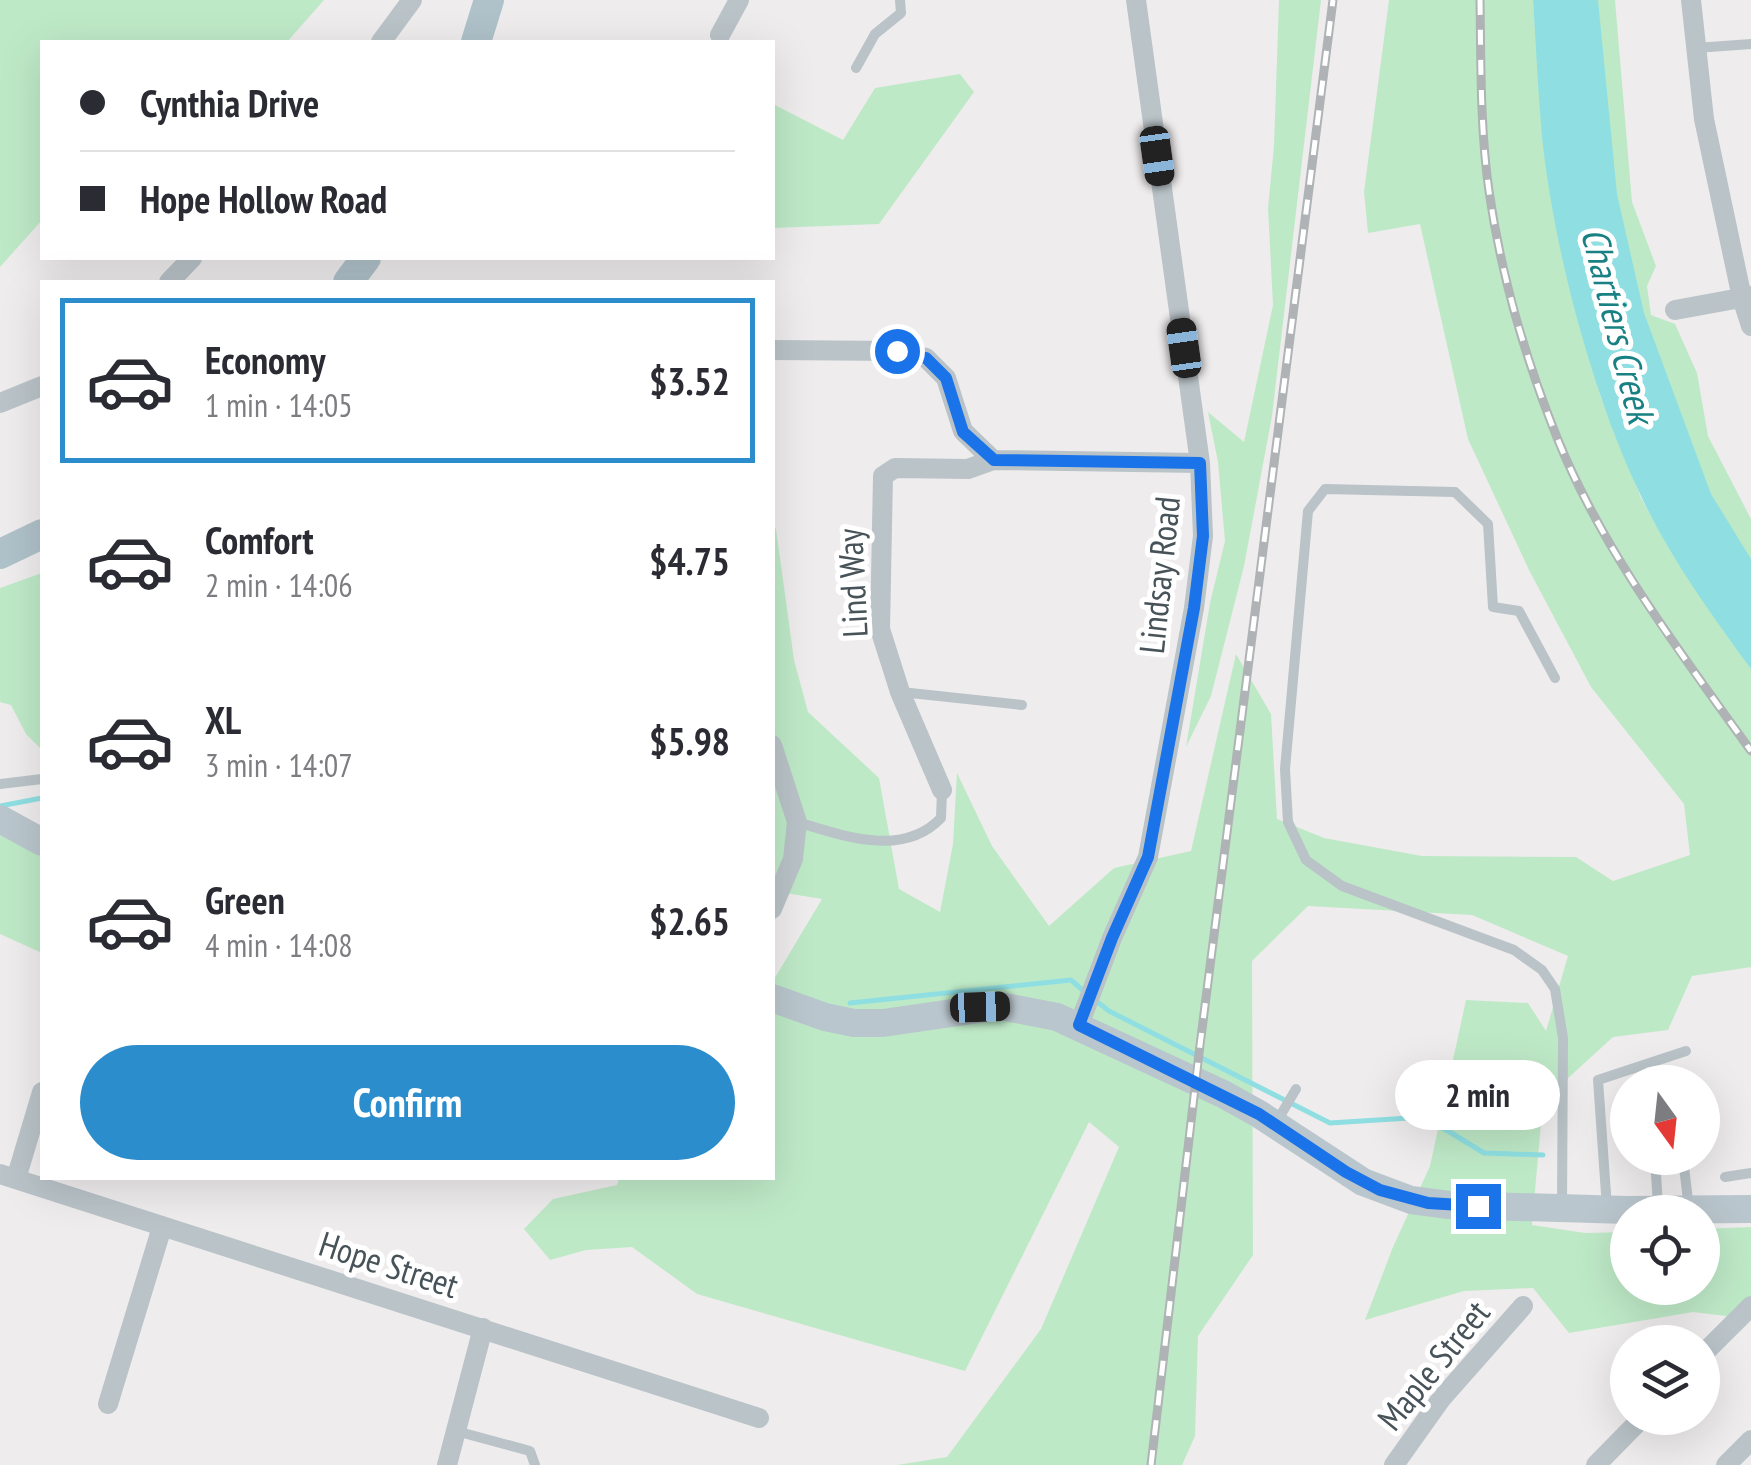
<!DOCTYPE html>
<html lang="en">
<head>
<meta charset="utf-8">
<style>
	:root { --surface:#fff; --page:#f7f7f7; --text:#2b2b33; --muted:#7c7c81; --line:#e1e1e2; --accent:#2b8dcb }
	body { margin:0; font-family:"PT Sans Narrow",sans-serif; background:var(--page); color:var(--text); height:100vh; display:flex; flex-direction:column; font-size:38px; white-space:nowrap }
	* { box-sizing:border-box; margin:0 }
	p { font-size:32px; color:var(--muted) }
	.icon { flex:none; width:55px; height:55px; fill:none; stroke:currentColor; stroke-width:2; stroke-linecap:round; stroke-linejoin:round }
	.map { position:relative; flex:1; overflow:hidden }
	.details { position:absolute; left:40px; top:280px; width:735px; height:900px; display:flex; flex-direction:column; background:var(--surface); border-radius:0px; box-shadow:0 10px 40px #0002 }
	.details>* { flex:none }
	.top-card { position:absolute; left:40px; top:40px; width:735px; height:220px; border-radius:0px; box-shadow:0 10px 40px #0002; display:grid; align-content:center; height:220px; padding:0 40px; background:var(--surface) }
	.needle { width:65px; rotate:165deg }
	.tools { position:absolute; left:1610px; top:1065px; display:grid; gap:20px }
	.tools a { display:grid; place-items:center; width:110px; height:110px; border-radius:50%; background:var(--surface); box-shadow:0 10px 40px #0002; font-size:50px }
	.end { position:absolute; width:45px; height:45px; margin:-22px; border:12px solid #1a73e8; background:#fff; box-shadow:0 0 0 5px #fff }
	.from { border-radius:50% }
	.bubble { position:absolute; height:70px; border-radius:35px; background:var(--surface); box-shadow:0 10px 40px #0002; font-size:32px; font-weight:600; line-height:70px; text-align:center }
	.car { position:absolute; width:30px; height:60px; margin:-30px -15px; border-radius:12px; box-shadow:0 0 8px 2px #0007; background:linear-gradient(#222 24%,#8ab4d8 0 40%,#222 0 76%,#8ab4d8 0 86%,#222 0) }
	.top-card b { display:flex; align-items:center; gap:35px; height:95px; font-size:38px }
	.top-card b+b { border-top:2px solid var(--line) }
	.top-card i { width:25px; height:25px; background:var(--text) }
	ul { padding:18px 0 0; list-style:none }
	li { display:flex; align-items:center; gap:30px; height:165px; margin:0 20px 15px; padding:0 20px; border:5px solid transparent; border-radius:0px }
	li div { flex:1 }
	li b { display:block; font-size:38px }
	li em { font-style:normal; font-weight:600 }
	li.current { border-color:var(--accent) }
	li>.icon { width:90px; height:90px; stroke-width:1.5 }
	.cta { display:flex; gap:20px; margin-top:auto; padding:20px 40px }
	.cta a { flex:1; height:115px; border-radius:60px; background:var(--accent); color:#fff; font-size:40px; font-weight:600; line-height:115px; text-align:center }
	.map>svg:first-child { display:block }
	.green { fill:#bee9c7 }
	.water { fill:#8fdfe2 }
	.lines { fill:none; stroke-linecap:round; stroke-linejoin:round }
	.stream { stroke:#8fdfe2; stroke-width:5 }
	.service { stroke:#b9c3c8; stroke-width:10 }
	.minor { stroke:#b9c3c8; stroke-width:20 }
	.secondary { stroke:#bac6cd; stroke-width:28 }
	.primary { stroke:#afc1c9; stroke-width:30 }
	.rail-casing { stroke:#afb3b6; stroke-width:9 }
	.rail { stroke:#fff; stroke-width:5; stroke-dasharray:15; stroke-linecap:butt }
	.route { stroke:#1a73e8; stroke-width:12 }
	.labels { text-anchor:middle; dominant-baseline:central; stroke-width:10; stroke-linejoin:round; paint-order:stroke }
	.street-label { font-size:35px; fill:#475358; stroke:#fff }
	.water-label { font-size:38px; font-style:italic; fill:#198083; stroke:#fff }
</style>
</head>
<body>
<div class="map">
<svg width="1751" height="1465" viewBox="0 0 1751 1465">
	<rect width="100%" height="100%" fill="#efeced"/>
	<path class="green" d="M0 0H324L287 42H42V220L0 267Z
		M1279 0H1321L1272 416 1244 566 1211 696 1186 747 1210 603 1225 541 1218 462 1208 412 1244 442 1273 305 1268 208 1274 146Z
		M1389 0H1533L1547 174 1561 242 1601 398 1641 498 1673 555 1751 669V967L1692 976 1668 1030 1613 1037 1543 1101 1532 1225 1585 1233 1627 1232 1628 1288H1702L1703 1229 1751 1227V1319L1693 1312 1569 1333 1533 1288 1464 1291 1365 1320 1393 1247 1430 1166 1466 1000 1528 1003 1546 1031 1568 956 1472 915 1308 906 1252 961 1253 1255 1198 1336 1195 1436 1182 1465H897L947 1457 1041 1329 1119 1147 1089 1122 965 1371 697 1294 632 1247 586 1250 550 1260 524 1229 553 1199 617 1185 619 1178H772L773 981 822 899 773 891V526L776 529 794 660 808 712 879 778 899 889 940 912 953 844 957 773 992 846 1049 926 1114 868 1191 851 1236 654 1271 714 1277 819 1324 838 1422 856 1576 857 1613 881 1690 855 1684 804 1591 687 1529 570 1468 439 1420 224 1368 233 1364 192Z
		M1593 0H1615L1632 202 1656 266 1647 286 1651 315 1675 324 1697 373 1708 436 1751 519V578L1671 423 1621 272Z
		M960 74 974 92 879 224 773 228V104L843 140 875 88Z
		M42 573V750L26 734 11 705 0 702V588Z
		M0 832 42 856V953L0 934Z"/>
	<path class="water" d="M1533 0H1598L1617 194 1644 313 1711 494 1751 559V669C1711 614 1670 558 1641 496 1592 394 1554 250 1542 137 1538 92 1536 46 1533 0Z"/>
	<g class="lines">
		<path class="stream" d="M0 806 42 798
			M1095 1000 1109 1011 1330 1123 1425 1117 1484 1153 1543 1155
			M850 1003 1071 980 1086 993"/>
		<path class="service" d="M1696 48 1751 44
			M856 68 875 34 901 13 900 0
			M1555 678 1519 611 1493 607 1488 524 1455 492 1325 489 1308 511 1285 769 1288 822 1306 860 1342 886 1514 950 1542 970 1555 989 1563 1038 1562 1206
			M901 692 1022 705
			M0 784 42 779
			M797 822C844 836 903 858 941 818L942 791
			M1276 1123 1296 1089
			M1655 1158 1658 1206
			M1683 1158 1689 1209
			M1725 1177 1751 1173
			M1607 1208 1598 1080 1686 1051
			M456 1431 530 1451 535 1465"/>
		<path class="minor" d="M1691 0 1704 119 1742 298 1751 326
			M720 35 739 0
			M381 42 412 0
			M169 282 192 258
			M1675 310 1751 296
			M772 350 897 351 926 358 946 378 963 431 993 460 1200 463
			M0 403 42 386
			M772 745 797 822 793 859 772 909
			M942 790 900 692 880 629 883 476 895 468 968 469 993 460
			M1079 1025 1112 938 1148 857 1194 608 1203 536 1200 463 1136 0
			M0 1174 759 1418
			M16 1179 42 1092
			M1702 1355 1751 1306
			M108 1404 162 1227
			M447 1465 483 1328
			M1394 1465 1441 1399 1523 1306
			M1596 1465 1642 1418
			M1726 1465 1751 1440"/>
		<path class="secondary" d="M0 819 42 842
			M772 998 825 1017 854 1023H883L1000 1006 1057 1017 1223 1094 1259 1114 1363 1182 1411 1200 1449 1205 1627 1210 1751 1209"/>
		<path class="primary" d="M476 42 489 0
			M348 282 366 258
			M0 554 42 534"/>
		<g class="rail-casing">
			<path id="rail" d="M1480 0C1481 63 1480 128 1489 191 1501 275 1526 361 1558 440 1604 553 1681 653 1751 751
				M1151 1465 1200 1045 1333 0"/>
		</g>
		<use href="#rail" class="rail"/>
	</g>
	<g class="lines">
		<path class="route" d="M897 351 926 358 946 378 963 432 994 460 1200 463 1203 536 1194 608 1148 857 1112 938 1079 1025 1259 1114 1346 1172 1380 1190 1428 1203 1478 1206"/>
	</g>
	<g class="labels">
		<g class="street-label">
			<text transform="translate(1159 575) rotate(-84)">Lindsay Road</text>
			<text transform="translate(852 583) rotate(-93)">Lind Way</text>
			<text transform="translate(389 1264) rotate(18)">Hope Street</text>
			<text transform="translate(1433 1365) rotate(-51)">Maple Street</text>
		</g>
		<g class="water-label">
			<text transform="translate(1619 325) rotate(76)">Chartiers Creek</text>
		</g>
	</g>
</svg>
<div class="tools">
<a><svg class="needle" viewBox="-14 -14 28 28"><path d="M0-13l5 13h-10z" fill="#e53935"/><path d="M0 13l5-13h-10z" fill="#7c7c81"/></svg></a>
<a><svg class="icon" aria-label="locate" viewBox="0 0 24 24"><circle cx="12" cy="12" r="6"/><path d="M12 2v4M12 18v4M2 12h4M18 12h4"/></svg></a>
<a><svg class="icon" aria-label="layers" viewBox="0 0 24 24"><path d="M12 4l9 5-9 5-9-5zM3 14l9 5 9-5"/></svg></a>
</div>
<i class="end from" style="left:897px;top:351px"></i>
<i class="end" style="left:1478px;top:1206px"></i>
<div class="bubble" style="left:1395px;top:1060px;width:165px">2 min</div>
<i class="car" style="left:1157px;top:156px;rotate:172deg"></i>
<i class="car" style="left:1184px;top:348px;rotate:352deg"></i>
<i class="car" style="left:980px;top:1007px;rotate:88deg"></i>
<div class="top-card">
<b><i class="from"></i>Cynthia Drive</b>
<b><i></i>Hope Hollow Road</b>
</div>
<section class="details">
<ul>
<li class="current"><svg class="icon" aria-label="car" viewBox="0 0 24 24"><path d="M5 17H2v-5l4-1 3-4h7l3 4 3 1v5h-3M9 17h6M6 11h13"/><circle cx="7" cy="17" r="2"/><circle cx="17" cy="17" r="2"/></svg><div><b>Economy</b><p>1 min · 14:05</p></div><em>$3.52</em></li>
<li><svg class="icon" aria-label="car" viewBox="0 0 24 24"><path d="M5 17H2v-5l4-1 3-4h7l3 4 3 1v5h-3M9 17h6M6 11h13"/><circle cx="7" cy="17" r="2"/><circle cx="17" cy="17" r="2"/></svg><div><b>Comfort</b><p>2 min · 14:06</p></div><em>$4.75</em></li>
<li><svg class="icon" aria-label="car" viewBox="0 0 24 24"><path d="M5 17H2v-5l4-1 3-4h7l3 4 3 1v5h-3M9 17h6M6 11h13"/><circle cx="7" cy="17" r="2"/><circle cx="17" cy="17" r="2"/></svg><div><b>XL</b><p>3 min · 14:07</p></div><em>$5.98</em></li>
<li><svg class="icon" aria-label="car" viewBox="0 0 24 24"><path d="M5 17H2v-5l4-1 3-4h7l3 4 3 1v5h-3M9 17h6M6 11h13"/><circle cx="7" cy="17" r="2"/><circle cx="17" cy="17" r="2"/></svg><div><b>Green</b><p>4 min · 14:08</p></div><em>$2.65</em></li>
</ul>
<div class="cta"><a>Confirm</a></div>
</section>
</div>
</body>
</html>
